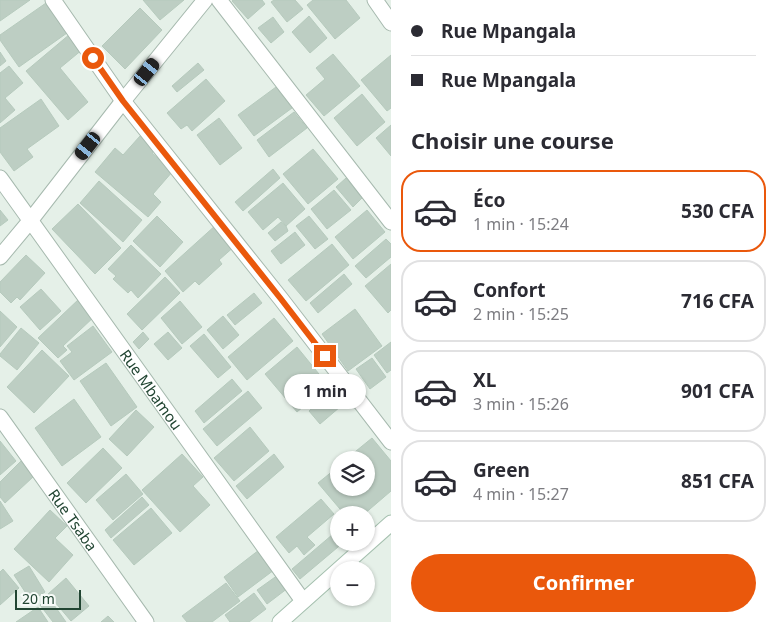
<!DOCTYPE html>
<html lang="fr">
<head>
<meta charset="utf-8">
<style>
	:root { --surface:#fff; --page:#f7f7f7; --text:#2b2b33; --muted:#7c7c81; --line:#e1e1e2; --accent:#ea580c }
	body { margin:0; font-family:"Noto Sans",sans-serif; background:var(--page); color:var(--text); height:100vh; display:flex; flex-direction:column; font-size:19px; white-space:nowrap }
	* { box-sizing:border-box; margin:0 }
	p { font-size:16px; color:var(--muted) }
	.icon { flex:none; width:28px; height:28px; fill:none; stroke:currentColor; stroke-width:2; stroke-linecap:round; stroke-linejoin:round }
	.map { position:relative; flex:1; overflow:hidden }
	.sheet { display:flex; flex-direction:column; background:var(--surface); width:385px }
	.sheet>* { flex:none }
	.top-card { display:grid; align-content:center; height:110px; padding:0 20px; background:var(--surface) }
	.controls { position:absolute; left:330px; top:451px; display:grid; gap:10px }
	.controls a { display:grid; place-items:center; width:45px; height:45px; border-radius:50%; background:var(--surface); box-shadow:0 1px 4px #0004; font-size:25px }
	.scale { position:absolute; left:15px; bottom:12px; width:66px; box-sizing:border-box; padding-left:5px; border:2px solid #214532; border-top:0; font-size:14px; line-height:18px; white-space:nowrap; color:#214532; -webkit-text-stroke:4px #f7fbf8; paint-order:stroke }
	.end { position:absolute; width:22px; height:22px; margin:-11px; border:6px solid #ea580c; background:#fff; box-shadow:0 0 0 2px #fff }
	.from { border-radius:50% }
	.bubble { position:absolute; height:35px; border-radius:18px; background:var(--surface); box-shadow:0 1px 4px #0004; font-size:16px; font-weight:700; line-height:35px; text-align:center }
	.car { position:absolute; width:15px; height:30px; margin:-15px -8px; border-radius:6px; box-shadow:0 0 4px 1px #0007; background:linear-gradient(#222 24%,#8ab4d8 0 40%,#222 0 76%,#8ab4d8 0 86%,#222 0) }
	.top-card b { display:flex; align-items:center; gap:18px; height:48px; font-size:19px }
	.top-card b+b { border-top:1px solid var(--line) }
	.top-card i { width:12px; height:12px; background:var(--text) }
	ul { padding:0; list-style:none }
	li { display:flex; align-items:center; gap:15px; height:82px; margin:0 10px 8px; padding:0 10px; border:2px solid var(--line); border-radius:20px }
	li div { flex:1 }
	li b { display:block; font-size:19px }
	li em { font-style:normal; font-weight:700 }
	li.active { border-color:var(--accent) }
	li>.icon { width:45px; height:45px; stroke-width:1.5 }
	h2 { padding:0 20px; font-size:22px; line-height:60px }
	.cta { display:flex; gap:10px; margin-top:auto; padding:10px 20px }
	.cta a { flex:1; height:58px; border-radius:30px; background:var(--accent); color:#fff; font-size:20px; font-weight:700; line-height:58px; text-align:center }
	main { display:flex; flex:1; min-height:0 }
	.map>svg:first-child { display:block }
	.building { fill:#bdcec3; stroke:#b6cabd }
	.lines { fill:none; stroke-linecap:round; stroke-linejoin:round }
	.street-casing { stroke:#a6b9ae; stroke-width:17 }
	.secondary-casing { stroke:#a5c0af; stroke-width:17 }
	.street { stroke:#fff; stroke-width:15 }
	.secondary { stroke:#fff; stroke-width:15 }
	.route { stroke:#ea580c; stroke-width:6 }
	.labels { text-anchor:middle; dominant-baseline:central; stroke-width:4; stroke-linejoin:round; paint-order:stroke }
	.street-label { font-size:15px; fill:#214532; stroke:#f7fbf8 }
</style>
</head>
<body>
<main>
<div class="map">
<svg width="391" height="622" viewBox="0 0 391 622">
	<rect width="100%" height="100%" fill="#e5f0e8"/>
	<path class="building" d="M0 0H30L0 21Z
		M143 0H184L160 20Z
		M233 0H262L265 4 248 19 232 1Z
		M274 0H295L303 9 287 22 271 2Z
		M313 0H346L360 18 335 39 307 5Z
		M46 3 67 33 19 67 0 40V35Z
		M140 8 162 30 125 69 102 46Z
		M309 16 327 38 310 53 292 32Z
		M273 17 284 32 271 43 258 28Z
		M70 34 83 49 60 68 88 102 68 120 26 71Z
		M0 52 6 61 0 66Z
		M333 54 360 86 324 116 306 95 325 79 316 68Z
		M391 55V108L387 111 361 80Z
		M198 63 204 70 177 92 172 86Z
		M9 66 23 83 5 98 15 110 0 123V73Z
		M206 79 225 101 192 131 187 125 181 129 167 113Z
		M276 87 292 108 254 136 238 115Z
		M362 94 385 122 357 146 334 118Z
		M41 99 59 126 27 149 33 157 14 171 0 152V128Z
		M294 112 307 128 269 157 257 140Z
		M219 118 242 148 220 165 197 135Z
		M391 125V156L376 138Z
		M140 136 155 149 152 153 173 171 153 194 161 202 148 217 95 172 115 148 123 155Z
		M313 149 338 179 308 204 283 174Z
		M273 169 280 178 243 211 235 202Z
		M346 178 362 198 353 207 336 187Z
		M99 181 142 220 123 242 80 203Z
		M283 183 305 209 286 226 278 217 263 230 248 212Z
		M334 190 351 210 327 229 311 209Z
		M78 204 121 248 95 274 52 229Z
		M0 210 8 220 0 226Z
		M367 210 385 232 353 259 335 237Z
		M157 216 183 242 160 267 133 241Z
		M309 216 328 239 315 249 296 226Z
		M281 222 286 226 288 231 275 241 268 233Z
		M217 224 236 245 219 260 222 264 199 285 195 281 183 292 165 271Z
		M295 232 305 245 281 264 271 251Z
		M386 239 391 244V257L366 278 355 266Z
		M332 244 349 265 306 301 288 280Z
		M131 245 161 274 138 298 131 290 128 293 113 279 116 276 108 269Z
		M26 255 45 273 20 300 17 297 11 303 0 292V282Z
		M391 264V310L388 313 365 286Z
		M344 274 352 284 318 313 310 303Z
		M165 277 180 293 142 330 127 314Z
		M41 289 61 311 40 330 20 307Z
		M254 293 262 303 235 325 227 315Z
		M80 298 96 315 63 346 67 350 58 358 38 338Z
		M180 301 202 327 182 344 161 318Z
		M355 309 382 346 348 371 322 334Z
		M0 311 17 327 0 347Z
		M223 316 239 335 223 349 207 330Z
		M274 318 293 341 247 380 228 357Z
		M93 326 112 352 74 380 60 361 72 352 67 346Z
		M21 328 39 343 17 370 0 356V354Z
		M143 332 149 339 139 349 133 342Z
		M168 332 182 348 168 360 154 344Z
		M204 334 231 367 218 378 190 346Z
		M391 342V370L387 373 374 355Z
		M297 347 319 374 306 385 316 396 297 412 265 374Z
		M42 350 69 376 34 413 7 387Z
		M372 358 386 377 370 389 356 369Z
		M106 363 137 407 111 426 80 381Z
		M232 379 242 391 204 423 195 411Z
		M324 380 331 387 321 396 314 388Z
		M248 391 262 408 217 446 203 429Z
		M329 393 340 407 320 424 309 411Z
		M74 399 101 437 62 466 35 428Z
		M136 410 154 427 127 456 109 439Z
		M250 427 269 451 234 481 214 458Z
		M372 438 391 461V491L363 515H345L318 483 339 466V488H366V460H345Z
		M0 441 16 461 0 475Z
		M103 448 122 468 86 503 67 483Z
		M182 454 203 477 193 486 210 505 180 532 142 490Z
		M274 454 284 467 247 499 236 486Z
		M21 461 33 477 5 503 0 497V482Z
		M126 474 143 494 113 520 96 500Z
		M142 497 149 505 111 538 105 530Z
		M321 499 334 514 307 537 315 545 304 555 297 546 289 553 276 537Z
		M0 501 13 521 0 529Z
		M151 508 172 533 134 565 113 540Z
		M50 510 67 526 55 538 73 555 49 582 14 549Z
		M339 529V542H344L300 579 292 569Z
		M259 550 274 570 238 597 224 577Z
		M29 566 45 592 31 601 14 575Z
		M3 569 19 588 0 605V572Z
		M278 575 288 588 267 604 257 590Z
		M66 578 89 606 71 621 48 594Z
		M226 583 240 601 212 622H187L182 616Z
		M254 593 266 609 249 622H230L225 615Z
		M49 598 66 622H53L40 605Z
		M38 607 48 622H16Z
		M108 616 114 622H101Z"/>
	<g class="lines">
		<g class="street-casing">
			<g id="street">
				<path d="M53 0 123 101 281 299 391 442"/>
				<path d="M219 0 391 222"/>
				<path d="M375 0 391 23"/>
				<path id="s1" d="M0 178 303 601"/>
				<path d="M0 257 30 221 123 101 205 0"/>
				<path id="s2" d="M0 417 146 622"/>
			</g>
		</g>
		<g class="secondary-casing">
			<path id="secondary" d="M280 622 391 523"/>
		</g>
		<use href="#street" class="street"/>
		<use href="#secondary" class="secondary"/>
	</g>
	<g class="lines">
		<path class="route" d="M93 58 123 101 281 299 325 356"/>
	</g>
	<g class="labels">
		<g class="street-label">
			<text stroke="none"><textPath href="#s1" startOffset="260">Rue Mbamou</textPath></text>
			<text stroke="none"><textPath href="#s2" startOffset="126">Rue Tsaba</textPath></text>
		</g>
	</g>
</svg>
<div class="controls">
<a><svg class="icon" aria-label="layers" viewBox="0 0 24 24"><path d="M12 4l9 5-9 5-9-5zM3 14l9 5 9-5"/></svg></a>
<a>+</a>
<a>−</a>
</div>
<div class="scale">20 m</div>
<i class="end from" style="left:93px;top:58px"></i>
<i class="end" style="left:325px;top:356px"></i>
<div class="bubble" style="left:284px;top:374px;width:82px">1 min</div>
<i class="car" style="left:147px;top:72px;rotate:39deg"></i>
<i class="car" style="left:88px;top:146px;rotate:218deg"></i>
</div>
<section class="sheet">
<div class="top-card">
<b><i class="from"></i>Rue Mpangala</b>
<b><i></i>Rue Mpangala</b>
</div>
<h2>Choisir une course</h2>
<ul>
<li class="active"><svg class="icon" aria-label="car" viewBox="0 0 24 24"><path d="M5 17H2v-5l4-1 3-4h7l3 4 3 1v5h-3M9 17h6M6 11h13"/><circle cx="7" cy="17" r="2"/><circle cx="17" cy="17" r="2"/></svg><div><b>Éco</b><p>1 min · 15:24</p></div><em>530 CFA</em></li>
<li><svg class="icon" aria-label="car" viewBox="0 0 24 24"><path d="M5 17H2v-5l4-1 3-4h7l3 4 3 1v5h-3M9 17h6M6 11h13"/><circle cx="7" cy="17" r="2"/><circle cx="17" cy="17" r="2"/></svg><div><b>Confort</b><p>2 min · 15:25</p></div><em>716 CFA</em></li>
<li><svg class="icon" aria-label="car" viewBox="0 0 24 24"><path d="M5 17H2v-5l4-1 3-4h7l3 4 3 1v5h-3M9 17h6M6 11h13"/><circle cx="7" cy="17" r="2"/><circle cx="17" cy="17" r="2"/></svg><div><b>XL</b><p>3 min · 15:26</p></div><em>901 CFA</em></li>
<li><svg class="icon" aria-label="car" viewBox="0 0 24 24"><path d="M5 17H2v-5l4-1 3-4h7l3 4 3 1v5h-3M9 17h6M6 11h13"/><circle cx="7" cy="17" r="2"/><circle cx="17" cy="17" r="2"/></svg><div><b>Green</b><p>4 min · 15:27</p></div><em>851 CFA</em></li>
</ul>
<div class="cta"><a>Confirmer</a></div>
</section>
</main>
</body>
</html>
